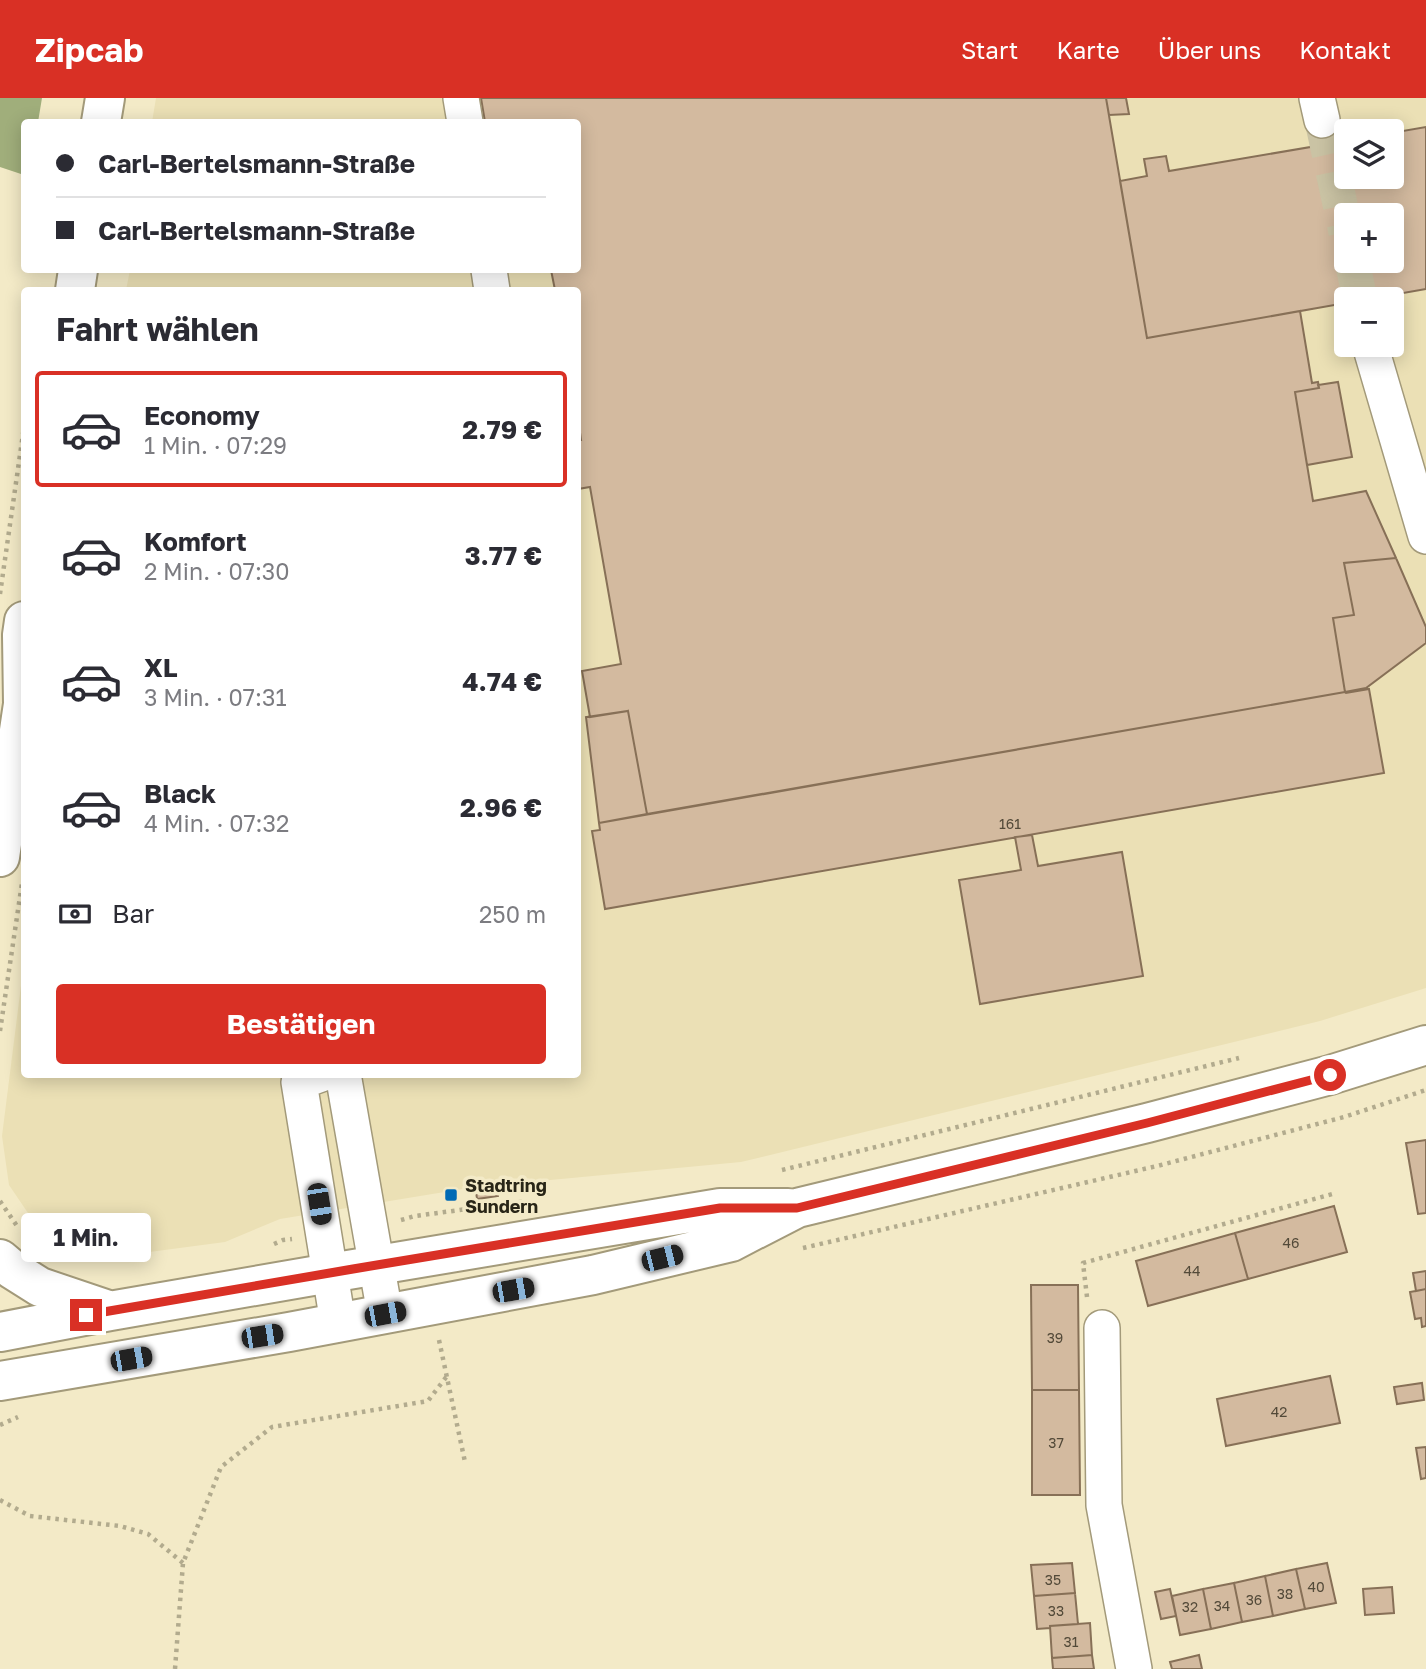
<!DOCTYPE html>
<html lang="de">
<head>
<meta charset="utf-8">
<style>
	:root { --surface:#fff; --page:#f7f7f7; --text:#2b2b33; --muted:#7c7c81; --line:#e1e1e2; --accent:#d93025 }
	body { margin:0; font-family:"Golos Text",sans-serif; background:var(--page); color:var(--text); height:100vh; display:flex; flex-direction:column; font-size:26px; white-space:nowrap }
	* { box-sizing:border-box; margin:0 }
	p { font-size:23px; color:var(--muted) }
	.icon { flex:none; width:38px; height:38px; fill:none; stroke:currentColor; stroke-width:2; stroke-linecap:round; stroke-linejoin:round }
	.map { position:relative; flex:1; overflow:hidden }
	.panel { position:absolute; left:21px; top:189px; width:560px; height:791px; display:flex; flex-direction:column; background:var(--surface); border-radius:7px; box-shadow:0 4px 18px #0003 }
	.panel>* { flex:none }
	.banner { position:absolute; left:21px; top:21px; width:560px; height:154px; border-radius:7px; box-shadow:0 4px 18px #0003; display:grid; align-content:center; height:154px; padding:0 35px; background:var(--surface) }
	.buttons { position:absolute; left:1334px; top:21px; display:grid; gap:14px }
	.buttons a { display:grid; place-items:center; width:70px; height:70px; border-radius:7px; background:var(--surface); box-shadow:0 4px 18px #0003; font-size:35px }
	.end { position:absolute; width:32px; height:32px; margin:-16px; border:9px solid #d93025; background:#fff; box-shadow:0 0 0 4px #fff }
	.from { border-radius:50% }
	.bubble { position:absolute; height:49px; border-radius:7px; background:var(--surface); box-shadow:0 4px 18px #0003; font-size:23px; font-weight:700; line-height:49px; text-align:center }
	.car { position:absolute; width:21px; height:42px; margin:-21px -10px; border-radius:9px; box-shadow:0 0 5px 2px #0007; background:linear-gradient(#222 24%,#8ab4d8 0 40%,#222 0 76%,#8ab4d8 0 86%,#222 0) }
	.banner b { display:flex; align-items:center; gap:24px; height:66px; font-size:26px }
	.banner b+b { border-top:2px solid var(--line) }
	.banner i { width:18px; height:18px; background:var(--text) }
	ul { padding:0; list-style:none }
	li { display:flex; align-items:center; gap:21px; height:116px; margin:0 14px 10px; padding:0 21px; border:4px solid transparent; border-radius:7px }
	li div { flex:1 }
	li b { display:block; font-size:26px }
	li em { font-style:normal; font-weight:700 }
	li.current { border-color:var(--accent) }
	li>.icon { width:63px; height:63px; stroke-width:1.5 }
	h2 { padding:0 35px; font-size:32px; line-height:84px }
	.pay { display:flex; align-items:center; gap:18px; height:77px; padding:0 35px; font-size:26px }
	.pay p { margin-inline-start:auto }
	.action { display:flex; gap:14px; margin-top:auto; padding:14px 35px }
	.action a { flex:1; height:80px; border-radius:7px; background:var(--accent); color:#fff; font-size:28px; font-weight:700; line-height:80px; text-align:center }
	header { display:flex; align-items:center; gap:42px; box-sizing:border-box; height:98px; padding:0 35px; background:var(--accent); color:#fff }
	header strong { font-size:33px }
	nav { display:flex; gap:38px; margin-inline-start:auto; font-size:24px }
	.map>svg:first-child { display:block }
	.built { fill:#ebe0b5; fill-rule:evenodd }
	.forest { fill:#a0ae7b }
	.building { fill:#d3ba9f; stroke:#877057; stroke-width:2; fill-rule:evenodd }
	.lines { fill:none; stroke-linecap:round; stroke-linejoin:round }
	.minor-tunnel { stroke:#cac3a4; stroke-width:35; stroke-dasharray:35 18; stroke-linecap:butt }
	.minor-casing { stroke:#a39a7a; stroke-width:38 }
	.major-casing { stroke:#a39a7a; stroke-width:42 }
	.path { stroke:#b2ab8e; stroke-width:4.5; stroke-dasharray:3.5 5; stroke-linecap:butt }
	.minor { stroke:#fff; stroke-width:35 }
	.major { stroke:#fff; stroke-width:38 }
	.route { stroke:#d93025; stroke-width:9 }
	.poi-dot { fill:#006ab5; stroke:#f3eac7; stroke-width:2.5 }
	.labels { text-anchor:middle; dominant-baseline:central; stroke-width:7; stroke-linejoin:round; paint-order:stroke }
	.number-label { font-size:14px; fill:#534a39 }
	.poi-label { font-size:18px; font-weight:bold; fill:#282517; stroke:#f3eac7; text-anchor:start }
</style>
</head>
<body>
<header>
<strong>Zipcab</strong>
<nav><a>Start</a><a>Karte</a><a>Über uns</a><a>Kontakt</a></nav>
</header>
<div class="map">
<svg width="1426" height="1571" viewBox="0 0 1426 1571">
	<rect width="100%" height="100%" fill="#f3eac7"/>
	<path class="built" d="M156 0H1426V890L1320 923 741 1064 475 1089 280 1121 225 1144 104 1160 45 1140 9 1087 2 1038 24 864V976H578V192H126L130 172H578V24H152ZM1346 33H1391V79H1346ZM1346 117H1391V163H1346ZM1346 201H1391V247H1346Z"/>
	<path class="forest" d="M0 0H42L38 24H24V77L0 69Z"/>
	<path class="building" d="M481 0H1106L1147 240 1300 213 1312 285 1318 284 1319 290 1295 294 1313 403 1366 393 1396 460 1344 465 1354 517 1333 520 1345 594 647 716 628 613 590 619 582 573 621 566 590 389 578 391V342H581L578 320V192H555L551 172H578V24H485Z
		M1106 0H1126L1129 16 1109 17Z
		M1426 29V191L1369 201H1346V205L1147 240 1120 83 1147 78 1144 61 1166 58 1169 73 1346 43V79H1391V35ZM1346 117H1391V163H1346Z
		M1338 284 1352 359 1307 367 1295 294 1319 290 1318 287Z
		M1396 460 1426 529V545L1366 590 1345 594 1333 520 1354 517 1344 465Z
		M1369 591 1384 675 605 811 592 733 600 732 599 725 1345 594 1346 595Z
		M628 613 647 716 599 725 586 619Z
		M1032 737 1038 768 1122 754 1143 878 980 906 959 782 1021 772 1015 739Z
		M1426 1042V1115L1418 1116 1406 1045Z
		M497 1089 498 1098 477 1101 476 1093Z
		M1334 1108 1347 1154 1248 1181 1235 1135Z
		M1235 1135 1248 1181 1148 1208 1136 1163Z
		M1426 1173V1191L1416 1193 1413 1175Z
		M1031 1187H1078L1079 1292H1032Z
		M1426 1191V1228L1422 1229 1421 1220 1415 1221 1410 1194Z
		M1330 1278 1340 1325 1226 1348 1217 1301Z
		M1422 1285 1424 1302 1397 1306 1394 1289Z
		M1032 1292H1079L1080 1397H1032Z
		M1426 1349V1380L1421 1381 1416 1350Z
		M1072 1465 1075 1495 1034 1498 1031 1467Z
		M1327 1465 1336 1505 1305 1511 1296 1471Z
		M1296 1471 1305 1511 1273 1518 1265 1478Z
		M1265 1478 1273 1518 1242 1524 1234 1485Z
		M1234 1485 1242 1524 1211 1531 1203 1491Z
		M1392 1489 1394 1515 1365 1517 1363 1491Z
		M1170 1491 1176 1518 1161 1521 1155 1494Z
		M1203 1491 1211 1531 1180 1537 1172 1498Z
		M1075 1495 1078 1526 1050 1528V1530L1037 1531 1034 1498Z
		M1090 1525 1092 1557 1052 1560 1050 1528Z
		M1092 1557 1094 1571H1053L1052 1560Z
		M1199 1557 1202 1571H1172L1170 1564Z"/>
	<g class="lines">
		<path class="minor-tunnel" d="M1322 22 1346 134
			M1352 163 1360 201"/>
		<g class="minor-casing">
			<path id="minor" d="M461 0 465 24
				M1317 0 1322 22
				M489 172 492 192
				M1370 247 1426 438
				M321 976 299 984 338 1225
				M343 976 385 1216
				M1102 1230 1104 1407 1134 1571"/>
		</g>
		<g class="major-casing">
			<path id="major" d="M101 24 105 0
				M75 192 78 172
				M0 759 23 606 22 537 24 523
				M0 1161 13 1172 40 1189 108 1212
				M0 1234 110 1213 330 1175 720 1110H788
				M0 1283 289 1234 593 1177 731 1144 797 1110 1147 1025 1330 977 1426 947"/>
		</g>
		<path class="path" d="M0 496 24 329
			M0 933 22 785
			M782 1072 1239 960
			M0 1103 17 1128
			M401 1122 415 1118 527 1103
			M274 1146 283 1142 292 1141
			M803 1150 1157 1068 1344 1019 1426 992
			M1087 1199 1083 1165 1336 1095
			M439 1242 465 1364
			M0 1327 18 1319
			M0 1402 30 1418 120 1428 148 1436 183 1465
			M175 1571 183 1465 221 1369 272 1329 428 1303 447 1278"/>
		<use href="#minor" class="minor"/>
		<use href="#major" class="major"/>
	</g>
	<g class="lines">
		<path class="route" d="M86 1217 353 1171 720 1110H797L1147 1025 1330 977"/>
	</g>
	<rect class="poi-dot" x="444" y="1090" width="14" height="14" rx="3.5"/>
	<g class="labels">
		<g class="number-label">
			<text x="1010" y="725">161</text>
			<text x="1291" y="1144">46</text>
			<text x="1192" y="1172">44</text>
			<text x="1055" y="1239">39</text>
			<text x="1279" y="1313">42</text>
			<text x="1056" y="1344">37</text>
			<text x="1053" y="1481">35</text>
			<text x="1316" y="1488">40</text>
			<text x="1285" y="1495">38</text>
			<text x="1254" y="1501">36</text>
			<text x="1222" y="1507">34</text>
			<text x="1190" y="1508">32</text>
			<text x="1056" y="1512">33</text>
			<text x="1071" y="1543">31</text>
		</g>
		<g class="poi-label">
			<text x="465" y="1087">Stadtring<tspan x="465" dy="21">Sundern</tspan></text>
		</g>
	</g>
</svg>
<div class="buttons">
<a><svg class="icon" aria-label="layers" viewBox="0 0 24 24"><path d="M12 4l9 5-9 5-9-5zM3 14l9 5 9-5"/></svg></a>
<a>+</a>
<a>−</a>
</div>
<i class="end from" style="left:1330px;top:977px"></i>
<i class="end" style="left:86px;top:1217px"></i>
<div class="bubble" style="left:21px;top:1115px;width:130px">1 Min.</div>
<i class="car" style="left:319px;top:1106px;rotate:171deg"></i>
<i class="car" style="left:662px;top:1160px;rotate:76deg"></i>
<i class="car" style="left:513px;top:1192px;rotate:80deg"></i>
<i class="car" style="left:385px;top:1216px;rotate:79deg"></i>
<i class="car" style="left:262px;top:1238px;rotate:81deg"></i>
<i class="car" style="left:131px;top:1261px;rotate:80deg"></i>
<div class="banner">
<b><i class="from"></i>Carl-Bertelsmann-Straße</b>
<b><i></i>Carl-Bertelsmann-Straße</b>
</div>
<section class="panel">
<h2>Fahrt wählen</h2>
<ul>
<li class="current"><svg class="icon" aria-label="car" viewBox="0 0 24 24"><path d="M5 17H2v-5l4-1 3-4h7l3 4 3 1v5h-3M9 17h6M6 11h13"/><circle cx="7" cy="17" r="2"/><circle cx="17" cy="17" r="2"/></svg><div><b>Economy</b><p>1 Min. · 07:29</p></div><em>2.79 €</em></li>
<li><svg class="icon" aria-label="car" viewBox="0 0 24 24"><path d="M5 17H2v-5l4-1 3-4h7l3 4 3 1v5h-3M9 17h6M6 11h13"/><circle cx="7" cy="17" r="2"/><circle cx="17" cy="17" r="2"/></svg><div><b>Komfort</b><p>2 Min. · 07:30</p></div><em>3.77 €</em></li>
<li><svg class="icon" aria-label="car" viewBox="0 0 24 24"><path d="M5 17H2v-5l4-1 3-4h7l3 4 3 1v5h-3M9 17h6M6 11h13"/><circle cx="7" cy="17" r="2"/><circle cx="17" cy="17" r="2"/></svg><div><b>XL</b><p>3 Min. · 07:31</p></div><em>4.74 €</em></li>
<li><svg class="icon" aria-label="car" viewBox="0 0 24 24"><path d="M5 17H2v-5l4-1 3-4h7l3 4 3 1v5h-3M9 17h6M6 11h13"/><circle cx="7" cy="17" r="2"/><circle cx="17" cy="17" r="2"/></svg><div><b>Black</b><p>4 Min. · 07:32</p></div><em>2.96 €</em></li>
</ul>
<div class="pay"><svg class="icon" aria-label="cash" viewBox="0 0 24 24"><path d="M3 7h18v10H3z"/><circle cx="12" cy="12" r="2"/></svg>Bar<p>250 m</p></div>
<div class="action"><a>Bestätigen</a></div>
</section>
</div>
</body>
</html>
